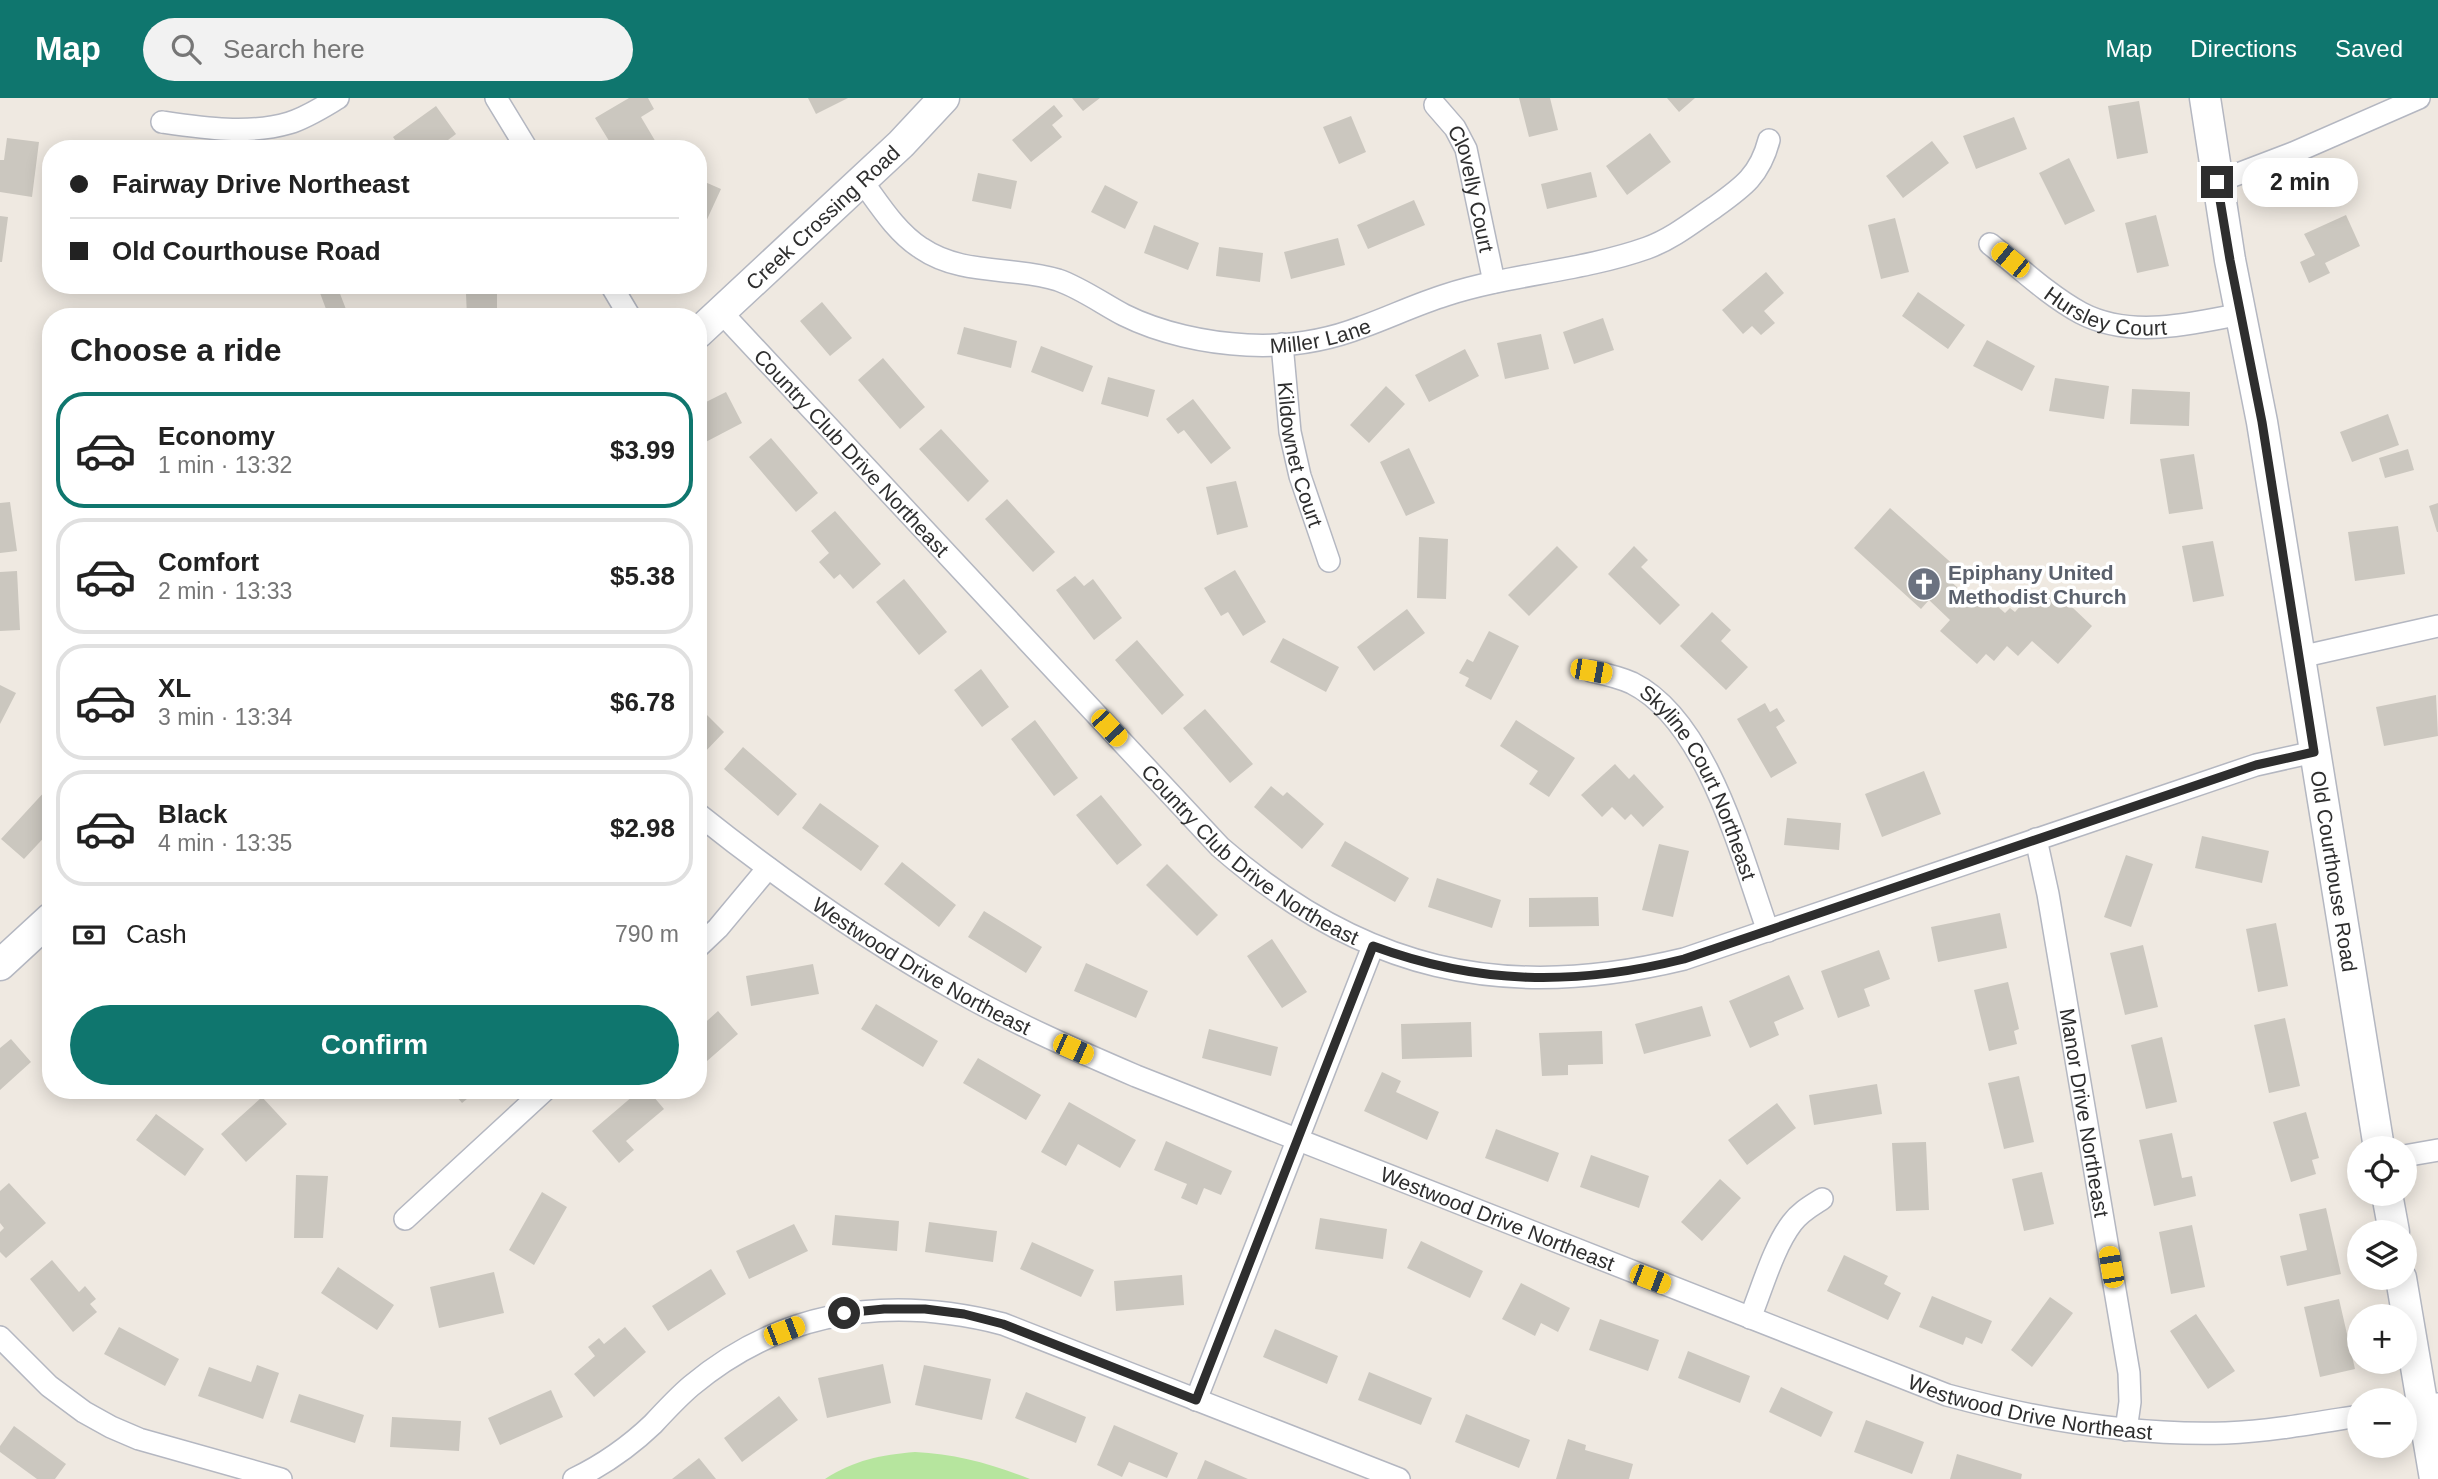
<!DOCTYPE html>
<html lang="en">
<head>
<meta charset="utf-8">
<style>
	:root { --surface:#fff; --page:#f2f2f2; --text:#222; --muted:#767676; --line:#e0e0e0; --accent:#0f766e }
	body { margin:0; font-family:Helvetica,sans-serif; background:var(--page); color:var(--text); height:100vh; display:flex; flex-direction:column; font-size:26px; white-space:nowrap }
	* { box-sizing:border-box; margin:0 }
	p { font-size:23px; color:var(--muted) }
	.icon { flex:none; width:38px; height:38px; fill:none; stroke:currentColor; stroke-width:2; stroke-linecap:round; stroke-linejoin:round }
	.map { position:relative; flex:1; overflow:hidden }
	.drawer { position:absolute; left:42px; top:210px; width:665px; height:791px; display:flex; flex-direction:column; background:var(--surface); border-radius:28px; box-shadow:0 4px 18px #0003 }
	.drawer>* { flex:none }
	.guide { position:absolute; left:42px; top:42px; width:665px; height:154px; border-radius:28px; box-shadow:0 4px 18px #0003; display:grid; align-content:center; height:154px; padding:0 28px; background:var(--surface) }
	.buttons { position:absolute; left:2347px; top:1038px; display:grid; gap:14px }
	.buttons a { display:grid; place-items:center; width:70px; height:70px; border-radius:50%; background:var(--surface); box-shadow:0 4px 18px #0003; font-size:35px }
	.end { position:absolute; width:32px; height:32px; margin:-16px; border:9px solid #2e2e2e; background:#fff; box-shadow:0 0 0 4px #fff }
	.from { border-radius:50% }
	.bubble { position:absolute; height:49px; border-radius:24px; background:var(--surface); box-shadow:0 4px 18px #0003; font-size:23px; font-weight:700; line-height:49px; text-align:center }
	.car { position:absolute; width:21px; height:42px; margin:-21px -10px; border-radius:9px; box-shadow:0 0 5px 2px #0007; background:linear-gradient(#f5c518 24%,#345 0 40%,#f5c518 0 76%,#345 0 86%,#f5c518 0) }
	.guide b { display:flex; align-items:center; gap:24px; height:66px; font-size:26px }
	.guide b+b { border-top:2px solid var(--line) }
	.guide i { width:18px; height:18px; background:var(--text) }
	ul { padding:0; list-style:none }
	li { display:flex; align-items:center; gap:21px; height:116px; margin:0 14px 10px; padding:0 14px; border:4px solid var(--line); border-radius:28px }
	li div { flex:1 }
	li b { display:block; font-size:26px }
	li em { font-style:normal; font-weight:700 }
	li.on { border-color:var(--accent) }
	li>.icon { width:63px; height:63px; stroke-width:1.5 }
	h2 { padding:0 28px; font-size:32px; line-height:84px }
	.pay { display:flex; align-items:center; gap:18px; height:77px; padding:0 28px; font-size:26px }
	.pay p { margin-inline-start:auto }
	.primary-button { display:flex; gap:14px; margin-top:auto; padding:14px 28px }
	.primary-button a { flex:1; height:80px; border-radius:42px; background:var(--accent); color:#fff; font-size:28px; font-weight:700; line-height:80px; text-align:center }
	header { display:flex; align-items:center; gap:42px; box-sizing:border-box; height:98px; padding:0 35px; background:var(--accent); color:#fff }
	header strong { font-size:33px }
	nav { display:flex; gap:38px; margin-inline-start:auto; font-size:24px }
	.search { width:490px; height:63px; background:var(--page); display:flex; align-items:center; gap:18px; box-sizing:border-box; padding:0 24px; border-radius:38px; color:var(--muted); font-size:26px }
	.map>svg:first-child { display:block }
	.green { fill:#b6e59e }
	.building { fill:#cbc7bf }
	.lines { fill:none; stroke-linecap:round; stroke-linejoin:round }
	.street-casing { stroke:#b4b7c1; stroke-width:24 }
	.secondary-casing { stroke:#b4b7c1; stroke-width:33 }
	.street { stroke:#fff; stroke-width:21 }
	.secondary { stroke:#fff; stroke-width:30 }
	.route { stroke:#2e2e2e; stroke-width:9 }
	.labels { text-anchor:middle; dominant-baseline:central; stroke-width:7; stroke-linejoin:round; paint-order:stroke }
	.street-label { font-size:21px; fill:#2e2e2e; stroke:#fff }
	.worship-label { font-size:21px; font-weight:bold; fill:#5b616d; stroke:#fff; text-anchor:start }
</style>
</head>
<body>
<header>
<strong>Map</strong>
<div class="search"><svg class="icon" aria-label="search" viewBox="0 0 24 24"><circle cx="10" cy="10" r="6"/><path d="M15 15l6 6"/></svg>Search here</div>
<nav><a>Map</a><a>Directions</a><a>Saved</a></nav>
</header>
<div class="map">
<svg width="2438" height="1381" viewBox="0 0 2438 1381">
	<rect width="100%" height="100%" fill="#efe9e1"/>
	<path class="green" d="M915 1354C956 1356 992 1366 1030 1381H825C854 1362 881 1357 915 1354Z"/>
	<path class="building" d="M629 0H648L654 11 641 19 660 51H614L595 20Z
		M808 0H848L816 16Z
		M1072 0H1100L1083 13Z
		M1519 0H1550L1558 32 1529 39Z
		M1667 0H1695L1679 14Z
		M2139 3 2148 55 2117 61 2108 8Z
		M1054 7 1063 18 1052 27 1062 39 1031 64 1012 42Z
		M436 8 456 36 436 51H401L393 39Z
		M1351 18 1366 54 1339 66 1323 29Z
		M2014 19 2027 51 1976 71 1963 38Z
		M1650 35 1671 64 1627 97 1606 68Z
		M7 40 39 44 32 99 0 94V62H4Z
		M1932 43 1949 65 1903 100 1886 78Z
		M2069 60 2095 113 2065 127 2039 75Z
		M1591 74 1597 99 1547 111 1541 86Z
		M978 75 1017 83 1011 111 972 103Z
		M698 81 721 91 698 141Z
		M1105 87 1138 104 1125 131 1091 114Z
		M1414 102 1425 127 1368 151 1357 127Z
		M2156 117 2169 168 2137 175 2125 125Z
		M2346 117 2360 148 2325 165 2330 175 2309 185 2300 164 2315 157 2304 136Z
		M0 118 8 119 2 164H0Z
		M1895 120 1909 174 1881 181 1868 127Z
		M1154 127 1199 145 1188 172 1144 155Z
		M1338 140 1345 167 1291 181 1284 154Z
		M1219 149 1263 155 1260 184 1216 178Z
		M1766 174 1784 195 1764 213 1775 225 1761 237 1752 228 1743 236 1722 212Z
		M455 187H540V192L497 191V219H467L466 196H454Z
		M337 188 349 219H329L320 195Z
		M1918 194 1965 227 1948 251 1902 218Z
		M822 204 852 240 830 258 800 223Z
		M1603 220 1614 252 1574 266 1563 234Z
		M964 229 1017 243 1011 270 957 256Z
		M1541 236 1549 271 1505 281 1497 245Z
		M1987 242 2035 268 2022 293 1973 268Z
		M1041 248 1093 268 1083 294 1031 274Z
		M1465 251 1479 278 1429 304 1415 277Z
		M883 260 925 309 900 331 858 282Z
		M1108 279 1155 292 1148 319 1101 306Z
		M2055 280 2109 288 2104 321 2049 313Z
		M1386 288 1405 306 1369 345 1350 327Z
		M2132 291 2190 294 2189 328 2130 326Z
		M726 294 742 325 698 348V308Z
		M1193 301 1231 350 1211 366 1184 332 1178 336 1166 321Z
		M2388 316 2399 347 2352 364 2340 334Z
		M941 331 989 383 968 404 919 351Z
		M771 340 818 395 796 414 749 359Z
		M1409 350 1435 405 1406 418 1380 364Z
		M2408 351 2414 372 2385 380 2379 360Z
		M2194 356 2203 411 2169 416 2160 361Z
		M1236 383 1248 429 1217 437 1206 389Z
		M1007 401 1055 454 1033 474 985 421Z
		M10 404 17 453 0 455V405Z
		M2438 405V434H2437L2429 408Z
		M1890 410 1957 470 1947 480 1969 500 1973 497 1982 505 1987 499 2005 515 2010 510 2015 514 2028 499 2039 509 2054 492 2092 528 2058 566 2032 543 2018 558 2007 548 1994 563 1986 556 1977 566 1940 533 1950 522 1929 502 1921 511 1854 450Z
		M835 413 881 466 853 491 840 476 834 481 819 464 829 455 811 433Z
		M2398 428 2405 476 2355 483 2348 434Z
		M1419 439 1448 441 1446 501 1417 500Z
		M2213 443 2224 498 2193 504 2182 448Z
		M1557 448 1578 469 1529 518 1508 497Z
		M1634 448 1648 462 1641 469 1680 507 1660 527 1608 476Z
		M1235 472 1266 524 1243 538 1228 514 1221 518 1204 490Z
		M17 473 20 532 0 533V474Z
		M1075 478 1084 488 1093 481 1122 520 1094 542 1056 492Z
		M904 481 947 534 919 557 876 504Z
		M1407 511 1425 535 1374 573 1357 549Z
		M1712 514 1731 532 1721 543 1748 569 1726 592 1680 548Z
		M1489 533 1519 548 1491 602 1465 588 1469 580 1459 575 1467 561 1473 564Z
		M1283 540 1339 569 1326 594 1270 564Z
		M1137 542 1184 597 1162 617 1115 562Z
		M981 571 1009 609 982 629 954 592Z
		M0 587 16 595 0 626Z
		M2436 597 2438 638 2384 648 2376 609Z
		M1765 605 1770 614 1777 610 1785 623 1776 629 1797 665 1771 680 1737 621Z
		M698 608 724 634 703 656 698 651Z
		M1205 611 1253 666 1230 685 1183 630Z
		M1035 622 1078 680 1054 698 1011 641Z
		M1516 622 1575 660 1549 699 1529 686 1538 673 1500 648Z
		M743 649 797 696 778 718 724 671Z
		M1615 666 1629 681 1634 676 1664 709 1643 729 1631 716 1625 722 1612 709 1602 719 1581 697Z
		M1924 673 1941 716 1882 739 1865 696Z
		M1271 688 1283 698 1287 694 1324 726 1302 751 1254 709Z
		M47 691 51 694V732L24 761 1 741Z
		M1101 697 1142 747 1117 767 1076 717Z
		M820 705 879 748 861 773 802 730Z
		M1787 720 1841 725 1839 752 1784 747Z
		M2202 738 2269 753 2262 785 2195 770Z
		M1345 743 1409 780 1395 804 1331 768Z
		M1659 746 1689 753 1673 819 1642 812Z
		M2126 757 2153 766 2131 829 2104 819Z
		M902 764 956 807 939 829 884 786Z
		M1167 766 1218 817 1197 838 1146 787Z
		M1437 780 1501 802 1492 830 1428 809Z
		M1598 799 1599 828 1529 829V800Z
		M984 813 1042 849 1026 875 968 839Z
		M2000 815 2007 850 1938 864 1931 829Z
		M2276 825 2288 888 2258 894 2246 831Z
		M1272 841 1307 894 1282 910 1247 858Z
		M2143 847 2158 909 2125 917 2110 855Z
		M1879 852 1890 881 1864 891 1870 908 1838 920 1821 873Z
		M1086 865 1148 893 1136 920 1074 893Z
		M813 866 819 896 751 908 746 878Z
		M1789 877 1804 911 1774 924 1779 937 1750 950 1729 903Z
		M2008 884 2019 931 2014 933 2017 946 1989 953 1974 892Z
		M876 906 938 943 923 969 861 931Z
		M1702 908 1711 938 1644 956 1635 926Z
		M718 913 738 936 699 970 706 979 698 986V931Z
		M2285 920 2300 988 2269 995 2254 927Z
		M1471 924 1472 959 1402 961 1401 926Z
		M1209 931 1278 949 1271 978 1202 960Z
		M1602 933 1603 966 1568 967V977L1542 978 1539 935Z
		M2162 939 2177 1004 2146 1011 2131 947Z
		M11 941 31 964 0 992V950Z
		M978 960 1041 997 1026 1022 963 985Z
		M1382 974 1401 983 1396 994 1439 1014 1427 1042 1364 1013Z
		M2019 978 2034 1044 2004 1051 1988 985Z
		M1877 986 1882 1016 1814 1027 1809 997Z
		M451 992H478L462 1005Z
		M640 992H648L664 1011 626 1043 634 1052 619 1065 592 1033Z
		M262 999 287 1026 246 1064 221 1036Z
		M1069 1004 1136 1042 1120 1070 1078 1046 1066 1068 1041 1054Z
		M1777 1005 1796 1030 1747 1067 1728 1042Z
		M2306 1014 2319 1060 2312 1062 2316 1076 2291 1084 2273 1024Z
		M156 1016 204 1051 185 1078 136 1042Z
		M1496 1031 1559 1055 1548 1084 1485 1060Z
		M2172 1035 2182 1080 2192 1078 2196 1098 2154 1108 2139 1042Z
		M1166 1043 1232 1073 1221 1097 1204 1090 1197 1107 1181 1100 1187 1086 1154 1072Z
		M1926 1044 1929 1112 1896 1113 1892 1045Z
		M1591 1057 1649 1078 1639 1110 1580 1089Z
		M2042 1074 2054 1126 2024 1133 2012 1081Z
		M296 1077 328 1078 323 1140H294Z
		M1720 1081 1741 1100 1702 1143 1681 1124Z
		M9 1085 46 1125 6 1160 0 1154V1134L4 1130 0 1125V1093Z
		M542 1094 567 1109 534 1167 509 1152Z
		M2326 1110 2341 1176 2287 1188 2280 1158 2307 1152 2299 1116Z
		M835 1117 899 1123 897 1153 832 1147Z
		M1320 1120 1387 1131 1383 1161 1315 1151Z
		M929 1124 997 1133 993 1164 925 1154Z
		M794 1126 808 1153 749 1181 736 1153Z
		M2192 1127 2205 1189 2171 1196 2159 1134Z
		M1421 1143 1483 1173 1470 1200 1407 1170Z
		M1032 1144 1094 1172 1081 1199 1020 1171Z
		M1844 1157 1888 1178 1884 1186 1901 1195 1888 1222 1827 1193Z
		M52 1162 79 1194 85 1188 96 1201 90 1206 97 1214 73 1234 30 1181Z
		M338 1169 394 1207 377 1232 321 1195Z
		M711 1171 726 1196 668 1233 652 1208Z
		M494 1174 504 1215 439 1230 430 1189Z
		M1182 1177 1184 1207 1116 1213 1114 1183Z
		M1521 1185 1570 1210 1558 1234 1541 1225 1535 1238 1502 1221Z
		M1932 1198 1992 1223 1982 1246 1966 1239 1963 1247 1919 1229Z
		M2050 1199 2073 1215 2032 1269 2011 1252Z
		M2339 1201 2355 1271 2320 1279 2304 1209Z
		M2196 1216 2235 1273 2208 1291 2170 1233Z
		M1600 1221 1659 1242 1648 1273 1589 1252Z
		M119 1229 179 1261 165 1288 104 1256Z
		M625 1229 646 1254 594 1299 574 1276 595 1258 588 1249 599 1240 604 1246Z
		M1275 1231 1338 1258 1327 1286 1263 1259Z
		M1688 1253 1750 1278 1740 1305 1678 1280Z
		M883 1266 891 1305 827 1320 818 1280Z
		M257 1267 279 1275 263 1321 198 1298 209 1269 251 1284Z
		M924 1267 991 1281 982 1322 915 1307Z
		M1369 1274 1432 1300 1421 1327 1358 1302Z
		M1781 1289 1833 1314 1821 1339 1769 1314Z
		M551 1292 563 1319 500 1347 488 1320Z
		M1026 1294 1086 1319 1076 1345 1015 1320Z
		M299 1296 364 1317 355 1345 290 1324Z
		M779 1298 798 1322 742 1364 724 1340Z
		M1466 1316 1530 1342 1519 1370 1455 1344Z
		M392 1319 461 1323 459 1353 390 1349Z
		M1866 1322 1924 1344 1912 1376 1854 1354Z
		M1114 1327 1178 1355 1167 1380 1129 1364 1122 1379 1097 1367Z
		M14 1328 66 1366 55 1381H37L0 1354V1348Z
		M1568 1341 1586 1347 1585 1352 1633 1366 1629 1381H1556Z
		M1957 1356 2022 1376 2021 1381H1950Z
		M699 1360 716 1381H672Z
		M1205 1362 1248 1381H1197Z"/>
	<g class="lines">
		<g class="street-casing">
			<g id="street">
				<path d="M496 0 527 51"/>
				<path id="s1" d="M1435 7 1455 30 1466 51 1494 184"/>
				<path d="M162 24C203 30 248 37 289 25 306 20 323 9 338 0"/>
				<path id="s2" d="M862 83C879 106 896 134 921 150 962 178 1013 168 1058 182 1081 190 1103 206 1124 217 1160 235 1206 245 1247 247 1285 249 1326 243 1362 229 1390 219 1417 206 1446 197 1511 176 1582 173 1647 150 1672 141 1693 124 1715 109 1743 89 1760 77 1769 42"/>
				<path d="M2217 84 2293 55 2419 0"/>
				<path id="s3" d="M1990 146C2019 169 2048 197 2081 215 2131 241 2189 226 2241 216"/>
				<path d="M611 187 630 219"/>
				<path id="s4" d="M721 214 1220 749C1361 872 1502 905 1684 861L2256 667 2314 654"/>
				<path id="s5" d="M1282 246 1290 334 1300 378 1329 463"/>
				<path d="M2300 559 2438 528"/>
				<path id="s6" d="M1591 573C1605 576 1619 579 1632 585 1708 623 1741 758 1768 833"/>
				<path id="s7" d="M698 716C782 783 869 844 963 896 1018 927 1078 953 1136 978L1947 1297C2039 1322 2131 1338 2226 1335 2271 1333 2315 1325 2359 1318"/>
				<path id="s8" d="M2036 741 2048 796 2129 1275 2130 1304 2126 1332"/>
				<path d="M698 849 718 830 768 770"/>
				<path d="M2404 1058 2438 1052"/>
				<path d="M405 1121 545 992"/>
				<path d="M1750 1220C1762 1191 1773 1150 1792 1125 1800 1114 1811 1108 1822 1101"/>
				<path d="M0 1239 49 1288 84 1314 111 1329 139 1341 281 1381"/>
				<path d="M1196 1302 1373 848"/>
				<path d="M2404 1311 2438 1306"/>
				<path d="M574 1381C603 1367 630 1348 653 1326 665 1313 677 1300 691 1288 783 1211 889 1197 1003 1226L1399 1381"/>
			</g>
		</g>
		<g class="secondary-casing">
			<g id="secondary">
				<path id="s9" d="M2205 0 2230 162 2262 324 2379 1050"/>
				<path id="s10" d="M698 235 901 46 944 0"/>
				<path d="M0 867 51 820"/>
				<path d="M2387 1096 2394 1134"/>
				<path d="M2401 1180 2435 1381"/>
			</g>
		</g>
		<use href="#street" class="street"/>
		<use href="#secondary" class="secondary"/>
	</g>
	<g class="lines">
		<path class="route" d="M844 1215 884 1211H925L964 1216 1003 1226 1196 1302 1373 848C1479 887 1575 888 1684 861L2256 667 2314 654 2262 324 2230 162 2217 84"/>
	</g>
	<defs>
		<g id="church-disc" transform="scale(1.75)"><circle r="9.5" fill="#6b7280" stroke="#fff"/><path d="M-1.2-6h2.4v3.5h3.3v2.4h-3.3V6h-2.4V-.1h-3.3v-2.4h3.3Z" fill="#fff"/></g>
	</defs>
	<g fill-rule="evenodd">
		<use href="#church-disc" x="1924" y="486"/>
	</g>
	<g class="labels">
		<g class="street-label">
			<text stroke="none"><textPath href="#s1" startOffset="94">Clovelly Court</textPath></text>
			<text stroke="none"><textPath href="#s10" startOffset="170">Creek Crossing Road</textPath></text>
			<text stroke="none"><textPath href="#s3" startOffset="138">Hursley Court</textPath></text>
			<text stroke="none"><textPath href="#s2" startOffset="508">Miller Lane</textPath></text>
			<text stroke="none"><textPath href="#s4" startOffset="192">Country Club Drive Northeast</textPath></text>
			<text stroke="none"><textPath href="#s5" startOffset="112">Kildownet Court</textPath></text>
			<text stroke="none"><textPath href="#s6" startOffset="166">Skyline Court Northeast</textPath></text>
			<text stroke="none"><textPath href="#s4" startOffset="760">Country Club Drive Northeast</textPath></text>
			<text stroke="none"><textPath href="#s9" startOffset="784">Old Courthouse Road</textPath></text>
			<text stroke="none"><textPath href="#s7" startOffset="271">Westwood Drive Northeast</textPath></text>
			<text stroke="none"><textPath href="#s8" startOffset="278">Manor Drive Northeast</textPath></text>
			<text stroke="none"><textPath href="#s7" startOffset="901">Westwood Drive Northeast</textPath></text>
			<text stroke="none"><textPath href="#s7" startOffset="1468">Westwood Drive Northeast</textPath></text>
		</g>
		<g class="worship-label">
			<text x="1948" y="474">Epiphany United<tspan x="1948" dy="24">Methodist Church</tspan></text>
		</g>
	</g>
</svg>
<div class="buttons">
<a><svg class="icon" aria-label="locate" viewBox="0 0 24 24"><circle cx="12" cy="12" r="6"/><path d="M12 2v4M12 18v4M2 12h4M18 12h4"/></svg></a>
<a><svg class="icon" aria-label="layers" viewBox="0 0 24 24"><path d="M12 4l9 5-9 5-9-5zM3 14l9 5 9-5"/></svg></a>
<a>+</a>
<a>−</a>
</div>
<i class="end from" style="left:844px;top:1215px"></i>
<i class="end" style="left:2217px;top:84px"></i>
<div class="bubble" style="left:2242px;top:60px;width:116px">2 min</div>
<i class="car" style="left:2010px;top:162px;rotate:309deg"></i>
<i class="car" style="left:1591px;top:573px;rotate:100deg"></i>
<i class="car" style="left:1109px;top:630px;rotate:137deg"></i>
<i class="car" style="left:1073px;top:951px;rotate:114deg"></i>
<i class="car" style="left:2111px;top:1169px;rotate:350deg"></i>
<i class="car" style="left:1650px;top:1181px;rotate:111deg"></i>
<i class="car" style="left:784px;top:1233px;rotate:69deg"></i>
<div class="guide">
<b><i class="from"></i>Fairway Drive Northeast</b>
<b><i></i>Old Courthouse Road</b>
</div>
<section class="drawer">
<h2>Choose a ride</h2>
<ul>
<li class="on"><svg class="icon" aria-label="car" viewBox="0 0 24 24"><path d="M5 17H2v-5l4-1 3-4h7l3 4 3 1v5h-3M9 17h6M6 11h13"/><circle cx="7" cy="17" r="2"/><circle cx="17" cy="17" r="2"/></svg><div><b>Economy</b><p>1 min · 13:32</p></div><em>$3.99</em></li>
<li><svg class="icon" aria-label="car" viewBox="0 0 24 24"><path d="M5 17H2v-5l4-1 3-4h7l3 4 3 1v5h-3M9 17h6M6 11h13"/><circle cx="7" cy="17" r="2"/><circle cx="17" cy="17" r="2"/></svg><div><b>Comfort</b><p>2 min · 13:33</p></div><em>$5.38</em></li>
<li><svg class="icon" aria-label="car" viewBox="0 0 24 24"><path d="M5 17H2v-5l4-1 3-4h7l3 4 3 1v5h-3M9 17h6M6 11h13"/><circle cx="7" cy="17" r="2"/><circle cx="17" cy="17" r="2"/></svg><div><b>XL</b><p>3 min · 13:34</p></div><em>$6.78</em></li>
<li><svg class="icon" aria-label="car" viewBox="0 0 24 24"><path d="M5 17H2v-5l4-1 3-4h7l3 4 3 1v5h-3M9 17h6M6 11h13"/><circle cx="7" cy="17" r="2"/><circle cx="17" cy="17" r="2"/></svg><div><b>Black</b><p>4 min · 13:35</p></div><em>$2.98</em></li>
</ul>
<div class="pay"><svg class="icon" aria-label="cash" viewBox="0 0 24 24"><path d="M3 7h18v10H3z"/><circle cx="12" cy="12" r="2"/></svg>Cash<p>790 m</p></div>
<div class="primary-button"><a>Confirm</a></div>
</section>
</div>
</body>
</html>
